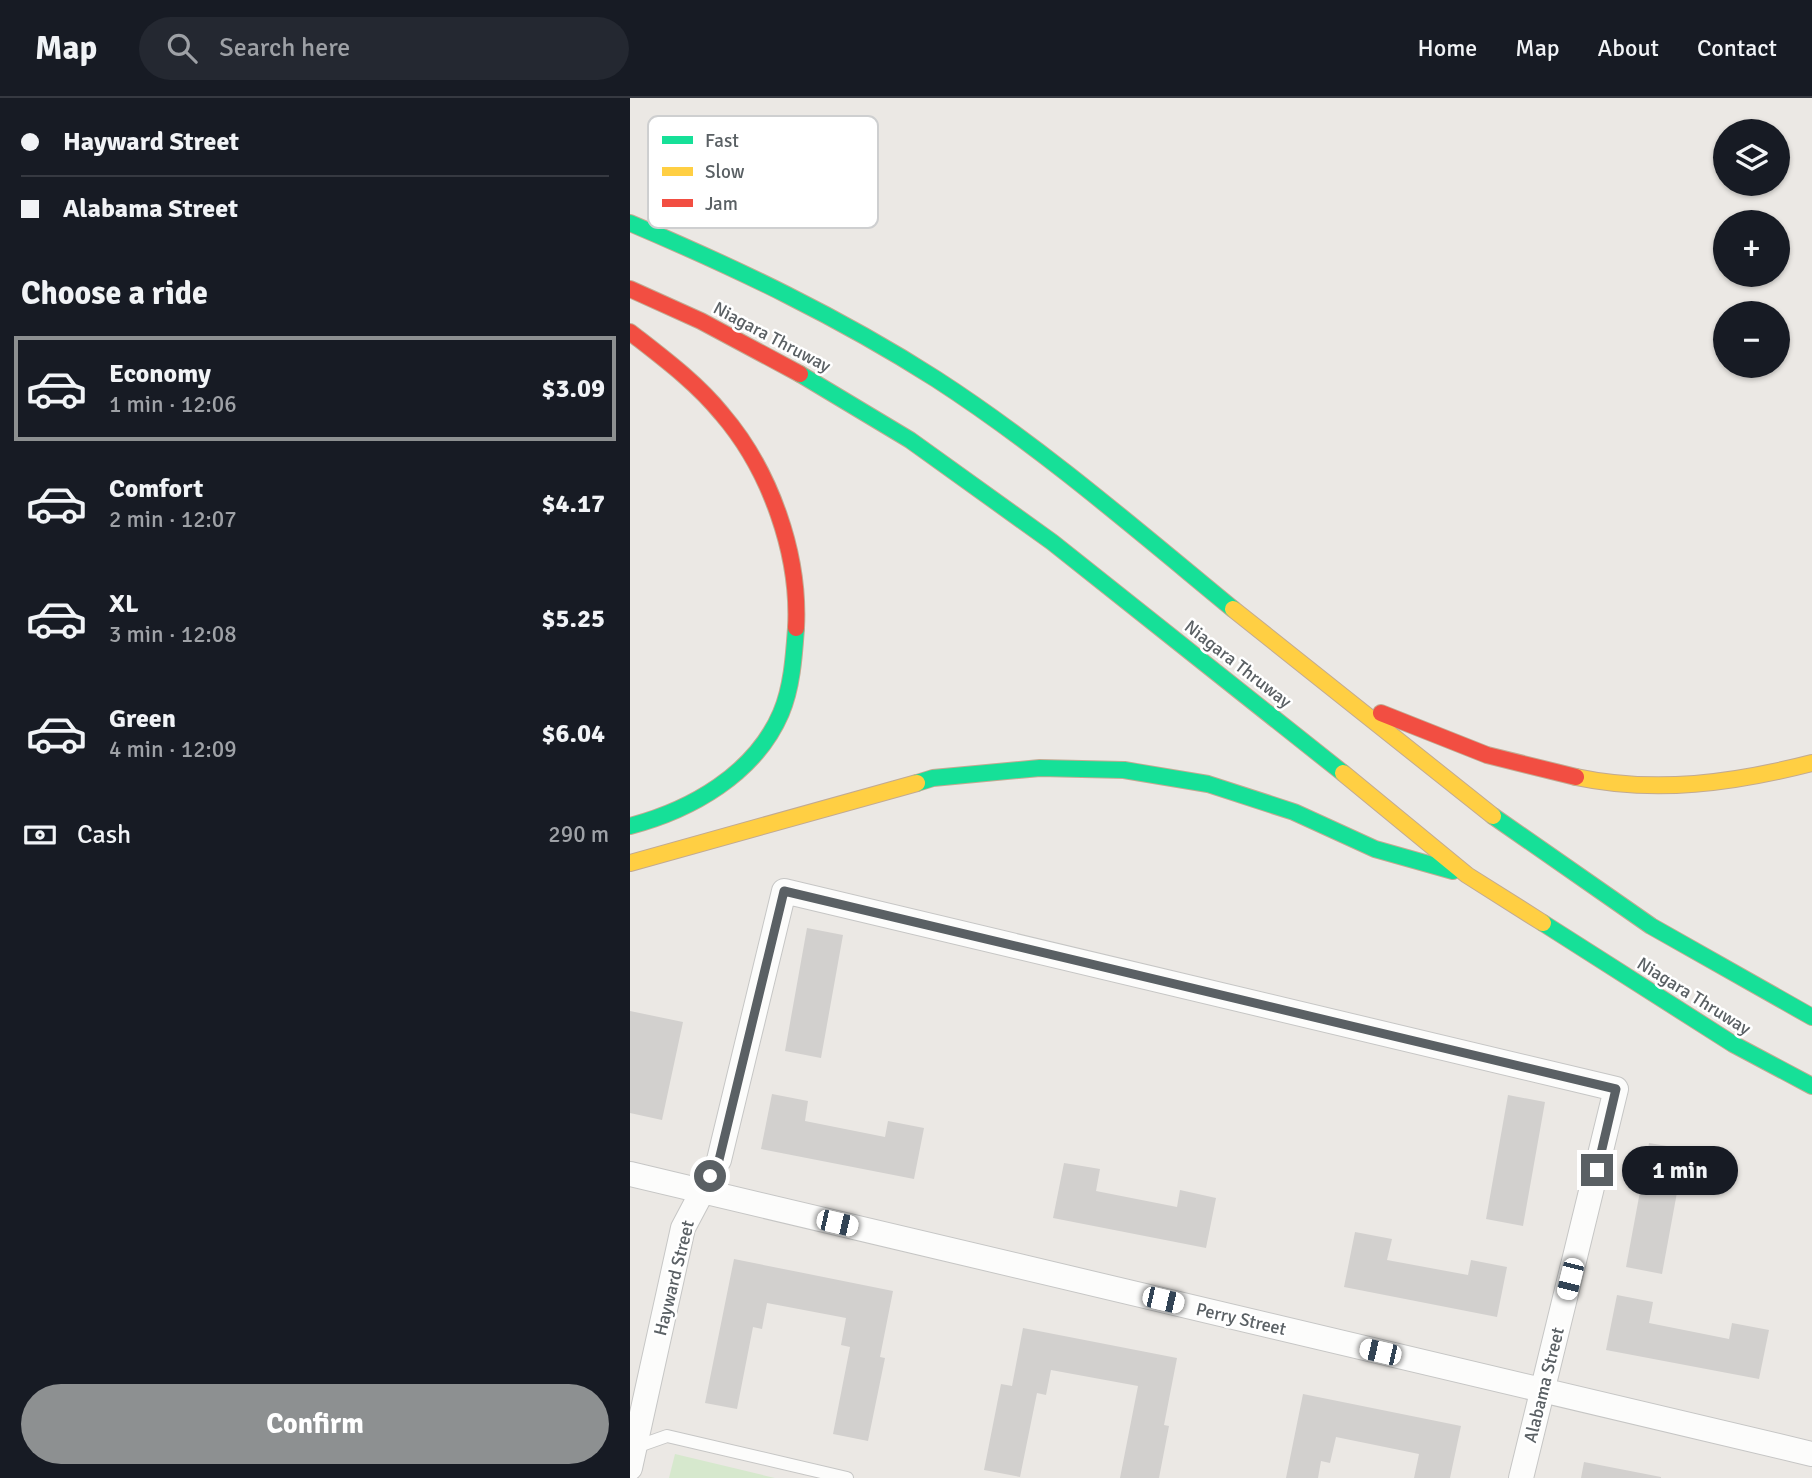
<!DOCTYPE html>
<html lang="en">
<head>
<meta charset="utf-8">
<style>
	:root { --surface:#171b24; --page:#242831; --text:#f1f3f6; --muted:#9ea1a6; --line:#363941; --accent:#8d9091 }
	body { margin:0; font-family:Signika,sans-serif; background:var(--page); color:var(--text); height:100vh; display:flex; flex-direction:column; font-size:26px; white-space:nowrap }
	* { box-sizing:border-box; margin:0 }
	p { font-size:23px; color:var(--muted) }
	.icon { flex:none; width:38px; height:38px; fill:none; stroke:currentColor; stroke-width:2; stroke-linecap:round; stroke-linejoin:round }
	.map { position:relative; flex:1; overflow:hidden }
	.details { display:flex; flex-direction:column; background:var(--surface); width:630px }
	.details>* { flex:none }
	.hud { display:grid; align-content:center; height:154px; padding:0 21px; background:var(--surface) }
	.fabs { position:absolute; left:1083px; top:21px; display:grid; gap:14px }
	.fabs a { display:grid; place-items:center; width:77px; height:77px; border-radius:50%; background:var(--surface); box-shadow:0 2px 5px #0004; font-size:35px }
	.end { position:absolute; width:32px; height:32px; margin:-16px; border:9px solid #5a6064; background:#fff; box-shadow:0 0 0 4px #fff }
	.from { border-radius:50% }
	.bubble { position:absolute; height:49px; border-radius:24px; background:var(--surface); box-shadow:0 2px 5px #0004; font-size:23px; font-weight:700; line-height:49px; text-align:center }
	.car { position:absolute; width:21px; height:42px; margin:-21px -10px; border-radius:9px; box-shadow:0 0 5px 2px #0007; background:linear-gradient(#fff 24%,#345 0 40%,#fff 0 76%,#345 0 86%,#fff 0) }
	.hud b { display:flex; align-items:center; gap:24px; height:66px; font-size:26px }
	.hud b+b { border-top:2px solid var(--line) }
	.hud i { width:18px; height:18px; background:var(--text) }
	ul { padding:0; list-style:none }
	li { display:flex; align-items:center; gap:21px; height:105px; margin:0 14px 10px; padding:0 7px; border:4px solid transparent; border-radius:0px }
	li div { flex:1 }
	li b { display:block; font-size:26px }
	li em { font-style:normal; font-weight:700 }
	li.selected { border-color:var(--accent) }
	li>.icon { width:63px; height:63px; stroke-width:1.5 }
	h2 { padding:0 21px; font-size:32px; line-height:84px }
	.pay { display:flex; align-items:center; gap:18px; height:77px; padding:0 21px; font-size:26px }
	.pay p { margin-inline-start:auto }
	.cta { display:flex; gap:14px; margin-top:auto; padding:14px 21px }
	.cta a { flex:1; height:80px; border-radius:42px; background:var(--accent); color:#fff; font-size:28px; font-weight:700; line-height:80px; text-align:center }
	header { display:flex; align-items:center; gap:42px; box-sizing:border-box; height:98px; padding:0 35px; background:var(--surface); border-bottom:2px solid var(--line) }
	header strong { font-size:33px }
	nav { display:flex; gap:38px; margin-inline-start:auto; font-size:24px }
	.search { width:490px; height:63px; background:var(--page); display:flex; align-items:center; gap:18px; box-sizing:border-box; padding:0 24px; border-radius:38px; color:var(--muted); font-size:26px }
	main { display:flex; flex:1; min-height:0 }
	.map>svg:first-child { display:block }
	.green { fill:#d6e8cd }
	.building { fill:#d2d0ce }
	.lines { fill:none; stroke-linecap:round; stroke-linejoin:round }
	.lane-casing { stroke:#c6c6c5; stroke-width:14 }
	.street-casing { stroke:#c6c6c5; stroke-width:26 }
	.fast-casing { stroke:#c2aa92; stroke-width:18 }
	.slow-casing { stroke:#c2aa92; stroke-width:18 }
	.jam-casing { stroke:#c2aa92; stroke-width:18 }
	.lane { stroke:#fcfcfb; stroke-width:12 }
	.street { stroke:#fcfcfb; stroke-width:24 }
	.fast { stroke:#16e098; stroke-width:16 }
	.slow { stroke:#ffcf43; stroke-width:16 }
	.jam { stroke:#f24e42; stroke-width:16 }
	.route { stroke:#5a6064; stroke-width:9 }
	.labels { text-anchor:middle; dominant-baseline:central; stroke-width:5; stroke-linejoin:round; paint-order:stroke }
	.street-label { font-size:18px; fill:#5a6064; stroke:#fff }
	.key { fill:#fff; stroke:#cecfd0; stroke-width:2 }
	.key-label { font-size:19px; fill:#5a6064 }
</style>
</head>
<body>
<header>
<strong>Map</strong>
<div class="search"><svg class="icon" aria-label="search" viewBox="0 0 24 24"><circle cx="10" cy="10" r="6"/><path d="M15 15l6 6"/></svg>Search here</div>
<nav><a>Home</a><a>Map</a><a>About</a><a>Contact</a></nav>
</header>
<main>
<section class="details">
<div class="hud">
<b><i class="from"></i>Hayward Street</b>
<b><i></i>Alabama Street</b>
</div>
<h2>Choose a ride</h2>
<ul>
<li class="selected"><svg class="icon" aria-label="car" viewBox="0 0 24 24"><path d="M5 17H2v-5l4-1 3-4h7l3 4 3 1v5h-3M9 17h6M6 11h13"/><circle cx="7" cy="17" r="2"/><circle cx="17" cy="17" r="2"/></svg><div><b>Economy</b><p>1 min · 12:06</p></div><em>$3.09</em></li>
<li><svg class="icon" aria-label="car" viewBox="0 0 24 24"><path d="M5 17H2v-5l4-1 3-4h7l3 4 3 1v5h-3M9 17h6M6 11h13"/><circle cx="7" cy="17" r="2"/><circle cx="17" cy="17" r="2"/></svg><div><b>Comfort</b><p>2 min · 12:07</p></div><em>$4.17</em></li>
<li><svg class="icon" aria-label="car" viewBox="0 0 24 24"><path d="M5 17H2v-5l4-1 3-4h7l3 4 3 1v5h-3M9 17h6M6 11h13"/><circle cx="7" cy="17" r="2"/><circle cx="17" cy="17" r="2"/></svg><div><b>XL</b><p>3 min · 12:08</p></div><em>$5.25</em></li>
<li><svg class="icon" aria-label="car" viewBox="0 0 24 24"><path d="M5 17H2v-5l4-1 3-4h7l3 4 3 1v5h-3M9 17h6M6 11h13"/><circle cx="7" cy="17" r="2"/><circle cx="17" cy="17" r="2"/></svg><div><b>Green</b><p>4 min · 12:09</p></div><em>$6.04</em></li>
</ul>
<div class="pay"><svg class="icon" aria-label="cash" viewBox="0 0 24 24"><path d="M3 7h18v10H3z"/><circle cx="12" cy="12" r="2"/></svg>Cash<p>290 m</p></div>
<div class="cta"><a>Confirm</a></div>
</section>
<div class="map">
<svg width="1182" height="1380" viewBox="0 0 1182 1380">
	<rect width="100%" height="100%" fill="#ebe8e4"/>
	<path class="green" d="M45 1356 145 1380H39Z"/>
	<path class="building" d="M177 830 213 837 191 960 155 953Z
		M0 913 53 924 32 1022 0 1015Z
		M142 996 178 1003 175 1023 255 1039 258 1023 294 1030 284 1081 131 1051Z
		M878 997 915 1004 893 1128 856 1121Z
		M1019 1045 1055 1051 1032 1176 996 1169Z
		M434 1065 470 1071 466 1093 547 1109 550 1092 586 1100 576 1150 423 1120Z
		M725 1134 762 1141 757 1162 838 1177 841 1162 877 1169 867 1219 714 1189Z
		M104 1161 263 1193 250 1259 255 1260 238 1343 203 1336 220 1249 211 1247 216 1220 137 1205 132 1231 123 1229 107 1311 75 1305Z
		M987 1197 1023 1204 1019 1225 1099 1241 1102 1225 1139 1232 1129 1281 976 1252Z
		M393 1230 547 1260 534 1327 539 1328 529 1380H490L508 1288 421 1272 416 1297 407 1295 390 1379 354 1372 371 1286 382 1288Z
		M673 1296 831 1328 820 1380H784L789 1356 706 1339 700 1365 691 1363 688 1380H656Z
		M954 1364 1031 1379V1380H951Z"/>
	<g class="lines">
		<g class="lane-casing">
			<path id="lane" d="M3 1350 37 1338 217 1380"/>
		</g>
		<g class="street-casing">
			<path id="street" d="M0 1076 1182 1356
				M0 1370 53 1130 89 1062 154 793 986 991 891 1380"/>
		</g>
		<g class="fast-casing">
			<path id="fast" d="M0 125C106 170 209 219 306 281 411 349 507 432 603 511
				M170 276 280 342 422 444 713 675
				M287 685 303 680 410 670 494 672 578 686 664 714 745 751 823 773
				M863 718 1021 828 1182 919
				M0 728C61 712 125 676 151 615 162 589 164 558 166 530
				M913 825 1103 946 1182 988"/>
		</g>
		<g class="slow-casing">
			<path id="slow" d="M603 511 863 718
				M713 675 837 777 913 825
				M946 679C1026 696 1104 685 1182 665
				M0 765 287 685"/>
		</g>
		<g class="jam-casing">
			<path id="jam" d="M0 191 71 223 170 276
				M0 234C32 259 66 284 92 316 140 372 170 456 166 530
				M751 615 857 657 946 679"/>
		</g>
		<use href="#lane" class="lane"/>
		<use href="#street" class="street"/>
		<use href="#fast" class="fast"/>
		<use href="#slow" class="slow"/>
		<use href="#jam" class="jam"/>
	</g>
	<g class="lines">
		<path class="route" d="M80 1078 89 1062 154 793 986 991 967 1072"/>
	</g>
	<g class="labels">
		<g class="street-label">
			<text transform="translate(142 239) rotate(28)">Niagara Thruway</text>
			<text transform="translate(608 566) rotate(38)">Niagara Thruway</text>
			<text transform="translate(1064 898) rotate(32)">Niagara Thruway</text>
			<text transform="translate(44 1180) rotate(-76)">Hayward Street</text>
			<text transform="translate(611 1221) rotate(13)">Perry Street</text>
			<text transform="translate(914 1287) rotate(-76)">Alabama Street</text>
		</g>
	</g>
	<rect x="18" y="18" width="230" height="112" rx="10" class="key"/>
	<rect x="32" y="38" width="31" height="8" fill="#16e098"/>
	<rect x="32" y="69" width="31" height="9" fill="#ffcf43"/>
	<rect x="32" y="101" width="31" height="8" fill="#f24e42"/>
	<g class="key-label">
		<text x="75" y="49">Fast</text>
		<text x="75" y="80">Slow</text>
		<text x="75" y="112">Jam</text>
	</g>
</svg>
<div class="fabs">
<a><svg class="icon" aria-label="layers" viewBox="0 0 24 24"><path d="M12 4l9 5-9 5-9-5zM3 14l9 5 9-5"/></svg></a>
<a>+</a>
<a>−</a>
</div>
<i class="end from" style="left:80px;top:1078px"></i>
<i class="end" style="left:967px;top:1072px"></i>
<div class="bubble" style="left:992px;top:1048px;width:116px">1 min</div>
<i class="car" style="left:207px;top:1125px;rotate:103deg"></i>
<i class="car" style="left:940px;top:1181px;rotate:194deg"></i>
<i class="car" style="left:533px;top:1202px;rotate:103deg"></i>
<i class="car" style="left:750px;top:1254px;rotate:283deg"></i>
</div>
</main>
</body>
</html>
